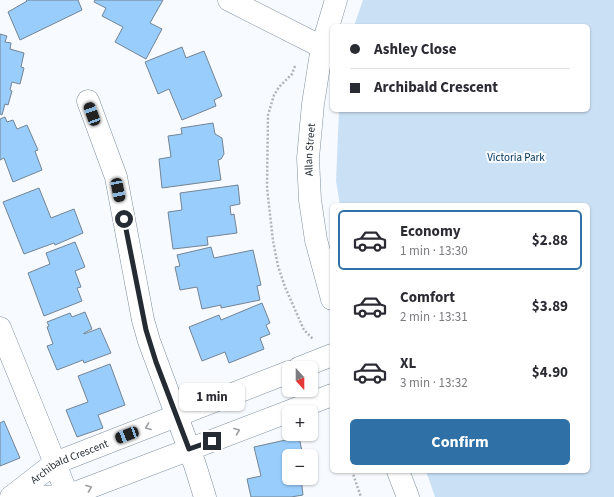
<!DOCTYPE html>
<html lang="en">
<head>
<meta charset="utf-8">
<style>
	:root { --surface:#fff; --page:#f7f7f7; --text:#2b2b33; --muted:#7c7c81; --line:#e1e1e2; --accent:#2f70a6 }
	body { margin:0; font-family:"Source Sans 3",sans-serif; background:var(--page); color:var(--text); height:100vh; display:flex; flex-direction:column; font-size:15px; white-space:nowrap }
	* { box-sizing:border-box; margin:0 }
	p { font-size:13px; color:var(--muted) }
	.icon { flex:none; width:22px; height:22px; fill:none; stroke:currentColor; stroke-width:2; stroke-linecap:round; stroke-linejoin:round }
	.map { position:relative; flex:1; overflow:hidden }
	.sheet { position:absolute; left:330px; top:203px; width:260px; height:270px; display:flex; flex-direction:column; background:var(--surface); border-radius:6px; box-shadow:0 1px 3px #0004 }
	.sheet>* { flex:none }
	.top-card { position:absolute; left:330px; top:24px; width:260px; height:88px; border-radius:6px; box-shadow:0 1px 3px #0004; display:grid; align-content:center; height:88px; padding:0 20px; background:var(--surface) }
	.needle { width:26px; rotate:159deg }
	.tools { position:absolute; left:282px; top:361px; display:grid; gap:8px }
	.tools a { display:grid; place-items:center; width:36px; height:36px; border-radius:6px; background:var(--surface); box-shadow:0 1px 3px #0004; font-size:20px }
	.end { position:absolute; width:18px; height:18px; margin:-9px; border:5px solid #242b32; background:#fff; box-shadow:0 0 0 2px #fff }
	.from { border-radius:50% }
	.bubble { position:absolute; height:28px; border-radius:6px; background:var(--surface); box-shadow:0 1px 3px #0004; font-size:13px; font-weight:700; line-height:28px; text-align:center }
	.car { position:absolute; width:12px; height:24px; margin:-12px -6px; border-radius:5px; box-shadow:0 0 3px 1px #0007; background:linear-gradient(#222 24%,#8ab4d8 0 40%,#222 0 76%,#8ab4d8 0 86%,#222 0) }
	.top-card b { display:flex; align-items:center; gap:14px; height:38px; font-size:15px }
	.top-card b+b { border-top:1px solid var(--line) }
	.top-card i { width:10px; height:10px; background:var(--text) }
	ul { padding:7px 0 0; list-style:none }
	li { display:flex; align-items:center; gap:12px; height:60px; margin:0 8px 6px; padding:0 12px; border:2px solid transparent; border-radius:6px }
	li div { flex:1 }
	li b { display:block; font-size:15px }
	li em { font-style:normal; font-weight:700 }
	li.current { border-color:var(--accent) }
	li>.icon { width:36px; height:36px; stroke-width:1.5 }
	.primary-button { display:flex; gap:8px; margin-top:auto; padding:8px 20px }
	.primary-button a { flex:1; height:46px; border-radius:6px; background:var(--accent); color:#fff; font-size:16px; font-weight:700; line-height:46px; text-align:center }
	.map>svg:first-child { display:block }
	.park { fill:#cae0f5 }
	.building { fill:#99cdfc; stroke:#738494 }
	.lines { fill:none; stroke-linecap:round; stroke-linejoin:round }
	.minor-casing { stroke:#7e8f9f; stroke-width:23 }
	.path { stroke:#afb4b9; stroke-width:2.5; stroke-dasharray:2 2; stroke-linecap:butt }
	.minor { stroke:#fff; stroke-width:22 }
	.oneway { stroke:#9ca0a3 }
	.route { stroke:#242b32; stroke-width:5 }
	.labels { text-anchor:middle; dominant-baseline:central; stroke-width:4; stroke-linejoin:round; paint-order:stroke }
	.street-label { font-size:11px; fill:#242b32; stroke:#f7fafe }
	.park-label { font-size:11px; fill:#003257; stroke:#f7fafe }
</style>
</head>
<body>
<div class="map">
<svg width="614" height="497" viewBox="0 0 614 497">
	<rect width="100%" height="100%" fill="#f7fafe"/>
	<path class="park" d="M363 0H614V497H435L426 471H588V205H340L336 181 339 110H588V26H354Z"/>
	<path class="building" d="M26 0H78L82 10 20 40 8 12 27 1Z
		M95 0H163L150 23 162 29 146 59 115 42 123 27 102 16 106 8 94 2Z
		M0 34 7 36 5 42 11 43 10 49 24 53 21 67 24 68 20 84 12 82 10 90 12 91 8 105 5 104 2 115 0 114Z
		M182 47 186 58 204 51 222 96 214 100 216 106 182 120 169 89 158 94 145 62Z
		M5 117 7 122 13 120 17 129 27 125 38 150 35 151 42 170 13 182 4 158 0 160V119Z
		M213 123 215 134 222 138 224 154 221 159 218 160 221 180 162 188 159 159 171 157 168 136 182 134 181 128Z
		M238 185 240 204 230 206 231 215 234 214 237 233 207 237 208 245 173 249 168 212 182 210 180 193Z
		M39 188 51 218 74 209 83 233 55 245 54 243 24 254 3 202Z
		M75 242 85 267 75 271 81 287 77 288 82 301 44 316 28 273 50 264 46 253Z
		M211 247 214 258 253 250 261 285 257 286 260 300 221 308V305L202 309 197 287 180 290 175 267 180 266 177 255Z
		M262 303 270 323 266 325 270 334 260 338 264 349 229 363 225 352 202 361 189 327 219 315 221 320Z
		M85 312 92 329 84 333V334L100 328 111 353 84 363 83 360 57 370 47 346 53 344 47 327 49 326 47 322 70 313 72 317Z
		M110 364 125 405 98 415 103 428 77 437 66 410 88 402 78 376Z
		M4 421 20 458 0 466V423Z
		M299 437 303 456H289V478H301L303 495 291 497H251L247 479 261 476 254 447Z"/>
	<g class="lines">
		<g class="minor-casing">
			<g id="minor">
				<path d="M229 0 322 47"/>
				<path d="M88 101 116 177 143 320 149 341 195 465 205 497"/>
				<path id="s1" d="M332 299 316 240 310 200 308 158 313 104 322 47 336 0"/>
				<path d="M0 328 55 463 68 497"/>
				<path d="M299 368 332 355"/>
				<path d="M398 471 408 497"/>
				<path id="s2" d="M11 497 55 463 289 372"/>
				<path d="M38 497 67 496 332 395"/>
			</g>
		</g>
		<path class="path" d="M295 66 292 74 279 87 274 95 268 115 267 188 273 241 278 266 285 287 304 330 313 339
			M352 471 361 497"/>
		<use href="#minor" class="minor"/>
	</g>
	<defs><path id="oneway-chevron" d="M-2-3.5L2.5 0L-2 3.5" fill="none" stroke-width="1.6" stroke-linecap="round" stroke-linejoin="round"/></defs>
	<g class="oneway">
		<use href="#oneway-chevron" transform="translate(148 427) rotate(159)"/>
		<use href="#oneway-chevron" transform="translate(237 431) rotate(-21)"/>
		<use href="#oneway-chevron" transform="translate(89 488) rotate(-21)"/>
	</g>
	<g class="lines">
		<path class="route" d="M124 219 146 330 156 362 189 449 212 441"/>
	</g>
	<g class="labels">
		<g class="street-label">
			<text stroke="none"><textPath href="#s1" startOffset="152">Allan Street</textPath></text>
			<text stroke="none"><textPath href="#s2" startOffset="69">Archibald Crescent</textPath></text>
		</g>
		<g class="park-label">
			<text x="516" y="157">Victoria Park</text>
		</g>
	</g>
</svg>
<div class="tools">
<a><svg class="needle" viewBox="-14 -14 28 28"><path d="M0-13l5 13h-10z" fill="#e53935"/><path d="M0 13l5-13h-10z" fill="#7c7c81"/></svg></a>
<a>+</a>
<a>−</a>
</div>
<i class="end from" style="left:124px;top:219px"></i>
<i class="end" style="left:212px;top:441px"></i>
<div class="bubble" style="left:179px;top:383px;width:66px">1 min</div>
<i class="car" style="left:92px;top:114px;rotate:340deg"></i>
<i class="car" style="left:118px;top:190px;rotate:169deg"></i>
<i class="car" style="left:127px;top:435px;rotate:249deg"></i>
<div class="top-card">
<b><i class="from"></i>Ashley Close</b>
<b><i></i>Archibald Crescent</b>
</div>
<section class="sheet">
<ul>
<li class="current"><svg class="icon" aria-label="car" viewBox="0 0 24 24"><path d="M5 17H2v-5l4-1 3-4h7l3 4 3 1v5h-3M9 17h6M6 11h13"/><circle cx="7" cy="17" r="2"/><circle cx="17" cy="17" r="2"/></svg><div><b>Economy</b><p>1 min · 13:30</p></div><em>$2.88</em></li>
<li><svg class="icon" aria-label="car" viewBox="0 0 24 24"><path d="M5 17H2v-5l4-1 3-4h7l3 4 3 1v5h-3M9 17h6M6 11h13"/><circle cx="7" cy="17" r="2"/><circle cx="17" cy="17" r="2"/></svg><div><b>Comfort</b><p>2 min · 13:31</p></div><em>$3.89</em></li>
<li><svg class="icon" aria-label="car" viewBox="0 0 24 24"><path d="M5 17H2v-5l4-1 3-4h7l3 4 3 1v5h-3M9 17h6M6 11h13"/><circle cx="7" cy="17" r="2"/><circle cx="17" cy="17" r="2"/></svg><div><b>XL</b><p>3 min · 13:32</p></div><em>$4.90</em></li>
</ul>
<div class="primary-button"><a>Confirm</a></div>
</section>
</div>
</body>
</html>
